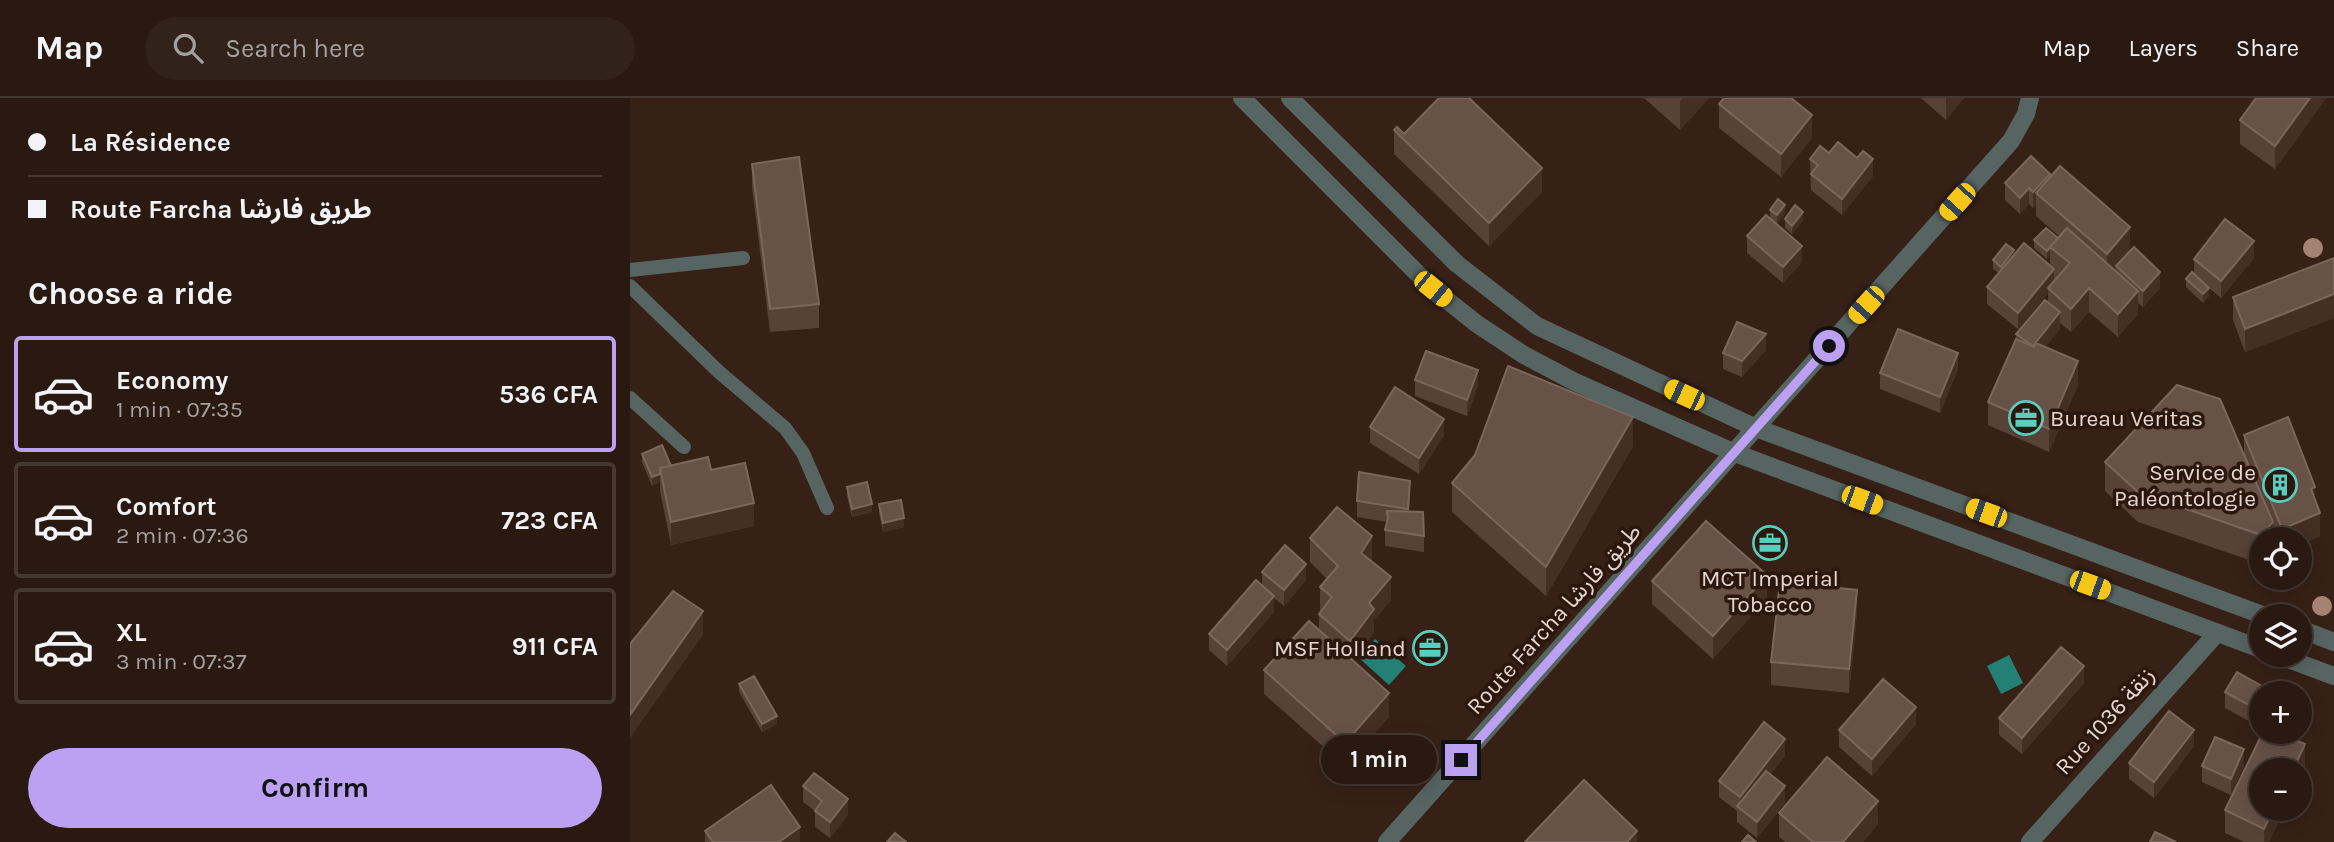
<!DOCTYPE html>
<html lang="en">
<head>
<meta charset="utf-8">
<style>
	:root { --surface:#291911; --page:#31221a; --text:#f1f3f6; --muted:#a5a09f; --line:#453831; --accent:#bca0f2 }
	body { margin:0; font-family:Karla,"Noto Sans Arabic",sans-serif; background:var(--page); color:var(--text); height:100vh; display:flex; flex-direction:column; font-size:26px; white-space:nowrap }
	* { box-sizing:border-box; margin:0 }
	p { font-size:23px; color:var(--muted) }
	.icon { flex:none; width:38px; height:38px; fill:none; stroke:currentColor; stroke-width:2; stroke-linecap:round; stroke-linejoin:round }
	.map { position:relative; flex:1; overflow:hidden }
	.sheet { display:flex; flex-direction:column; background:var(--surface); width:630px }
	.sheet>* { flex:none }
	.banner { display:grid; align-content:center; height:154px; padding:0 28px; background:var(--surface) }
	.tools { position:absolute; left:1619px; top:429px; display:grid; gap:14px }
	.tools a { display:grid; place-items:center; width:63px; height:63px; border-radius:50%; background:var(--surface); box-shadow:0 4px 18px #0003,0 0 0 2px var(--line); font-size:35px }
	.end { position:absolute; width:32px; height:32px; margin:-16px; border:9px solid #bca0f2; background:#111; box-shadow:0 0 0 4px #111 }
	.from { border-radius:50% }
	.bubble { position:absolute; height:49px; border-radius:24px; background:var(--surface); box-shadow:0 4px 18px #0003,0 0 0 2px var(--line); font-size:23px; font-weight:700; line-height:49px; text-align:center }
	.car { position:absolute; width:21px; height:42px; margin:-21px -10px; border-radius:9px; box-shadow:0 0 5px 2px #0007; background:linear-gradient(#f5c518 24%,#345 0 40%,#f5c518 0 76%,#345 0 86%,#f5c518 0) }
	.banner b { display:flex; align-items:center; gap:24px; height:66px; font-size:26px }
	.banner b+b { border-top:2px solid var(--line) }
	.banner i { width:18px; height:18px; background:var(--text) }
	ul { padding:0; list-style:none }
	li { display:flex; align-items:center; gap:21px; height:116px; margin:0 14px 10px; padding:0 14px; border:4px solid var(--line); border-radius:7px }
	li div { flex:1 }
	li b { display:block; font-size:26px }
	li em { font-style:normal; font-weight:700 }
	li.selected { border-color:var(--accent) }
	li>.icon { width:63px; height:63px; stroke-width:1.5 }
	h2 { padding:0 28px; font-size:32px; line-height:84px }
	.cta { display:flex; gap:14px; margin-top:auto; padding:14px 28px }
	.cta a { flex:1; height:80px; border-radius:42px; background:var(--accent); color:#111; font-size:28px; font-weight:700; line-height:80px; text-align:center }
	header { display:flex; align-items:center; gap:42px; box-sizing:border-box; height:98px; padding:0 35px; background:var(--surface); border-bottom:2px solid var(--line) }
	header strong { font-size:33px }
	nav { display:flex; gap:38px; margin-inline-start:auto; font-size:24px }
	.search { width:490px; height:63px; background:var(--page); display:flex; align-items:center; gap:18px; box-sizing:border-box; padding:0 24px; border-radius:38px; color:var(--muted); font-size:26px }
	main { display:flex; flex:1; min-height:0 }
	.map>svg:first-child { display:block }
	.water { fill:#228075 }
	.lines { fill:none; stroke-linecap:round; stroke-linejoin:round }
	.service { stroke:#576562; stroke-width:14 }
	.minor { stroke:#576562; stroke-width:18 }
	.tertiary { stroke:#576562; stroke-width:18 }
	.tree { fill:#a48374 }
	.wall { fill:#584238 }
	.shaded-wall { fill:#452e24 }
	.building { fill:#685248; stroke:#7b665d; stroke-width:2 }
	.route { stroke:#bca0f2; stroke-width:9 }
	.labels { text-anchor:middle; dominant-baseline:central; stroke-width:7; stroke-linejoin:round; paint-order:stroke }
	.poi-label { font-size:23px; fill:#e4d5ce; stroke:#2c170e; text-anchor:end }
	.street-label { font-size:23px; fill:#e4d5ce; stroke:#2c170e }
</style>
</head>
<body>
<header>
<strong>Map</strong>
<div class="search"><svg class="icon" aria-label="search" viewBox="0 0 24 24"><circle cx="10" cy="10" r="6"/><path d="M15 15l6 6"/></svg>Search here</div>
<nav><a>Map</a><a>Layers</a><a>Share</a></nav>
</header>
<main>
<section class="sheet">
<div class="banner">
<b><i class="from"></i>La Résidence</b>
<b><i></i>Route Farcha طريق فارشا</b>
</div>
<h2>Choose a ride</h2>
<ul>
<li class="selected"><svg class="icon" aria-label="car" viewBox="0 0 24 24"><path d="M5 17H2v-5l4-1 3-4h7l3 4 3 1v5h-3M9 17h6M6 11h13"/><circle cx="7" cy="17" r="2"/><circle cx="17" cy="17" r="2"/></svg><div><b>Economy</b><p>1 min · 07:35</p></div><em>536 CFA</em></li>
<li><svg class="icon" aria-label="car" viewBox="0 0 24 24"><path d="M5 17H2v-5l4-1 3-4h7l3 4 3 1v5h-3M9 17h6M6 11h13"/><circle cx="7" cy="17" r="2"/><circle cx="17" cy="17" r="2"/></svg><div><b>Comfort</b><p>2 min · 07:36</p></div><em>723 CFA</em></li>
<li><svg class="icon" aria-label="car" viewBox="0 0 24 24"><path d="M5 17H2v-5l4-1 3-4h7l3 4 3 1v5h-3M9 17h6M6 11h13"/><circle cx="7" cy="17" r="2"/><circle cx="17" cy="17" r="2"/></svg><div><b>XL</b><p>3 min · 07:37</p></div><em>911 CFA</em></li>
</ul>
<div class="cta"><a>Confirm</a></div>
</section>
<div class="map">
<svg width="1704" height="744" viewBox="0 0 1704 744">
	<rect width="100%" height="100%" fill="#372117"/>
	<path class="water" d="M745 541 776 568 759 587 728 559Z
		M1379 557 1393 585 1371 596 1357 568Z"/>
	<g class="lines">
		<path class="service" d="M0 172 113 160
			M0 188 89 274 155 330 173 355 197 410
			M0 300 54 349"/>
		<path class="minor" d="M757 744 1381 43 1396 16 1400 0
			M1400 744 1587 535"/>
		<path class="tertiary" d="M612 0 803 191 847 226 894 257 945 284 1105 355 1631 551
			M660 0 827 166 907 228 1126 330 1635 518
			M1670 531 1704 544
			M1645 556 1704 578"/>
	</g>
	<g class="tree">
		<circle cx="1683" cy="150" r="10"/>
		<circle cx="1692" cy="508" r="10"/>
	</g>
	<path class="wall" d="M1014 0H1079L1050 32Z
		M1291 0H1334L1316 22Z
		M1626 0H1696L1645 71 1610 46V22Z
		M1089 6 1182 40 1151 79 1089 30Z
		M764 32 774 36 912 94 859 148 764 56Z
		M1199 55 1227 60 1243 78 1212 117 1181 92 1180 61Z
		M122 66 189 206V230L140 234 122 89Z
		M1420 79 1500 152 1530 190 1513 209 1508 205V216L1488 239 1459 214 1441 234 1430 225V231L1415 249 1448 287 1419 354 1358 327V304L1386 241V236L1418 204V195L1388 231 1357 206V189L1369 175 1363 171V162L1384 158 1420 167V158L1417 161 1404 150V142L1428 140 1429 138 1406 118V107L1403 110 1399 106 1390 116 1375 102V85Z
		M1140 112 1155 116 1147 126 1140 120Z
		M1155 121 1173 123 1162 136 1155 130Z
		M1117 138 1172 164 1153 185 1117 155Z
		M1624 160 1591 200 1578 189 1579 198 1573 205 1556 189V181L1564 176V161Z
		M1704 160V220L1615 254 1603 222V199Z
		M1136 252 1112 279 1093 271V255Z
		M1328 271 1310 315 1250 291V275Z
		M785 282 848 288 837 318 785 298Z
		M740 329 814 337 789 376 740 345Z
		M1614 337 1685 403 1690 438 1670 447V441H1646L1643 431V441H1631V466L1508 424 1475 393V364L1614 358Z
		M1003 348 916 498 822 414V385L845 357Z
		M12 356 41 368 81 372 124 428 41 447 30 393V384L22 388 12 364Z
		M217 389 242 414 222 419 217 398Z
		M780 400 779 414 794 438V454L755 448V432L757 424 727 419V403Z
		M249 406 274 429 253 434 249 415Z
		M680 440 742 461 741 463 761 502 744 522V534L723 563 759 619 715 668 634 596V572L689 532V516L691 513H690V489L697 481 680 464Z
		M632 474 676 482 654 508 644 500V514L597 568 579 552V536L632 487Z
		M1022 483 1137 500 1083 561 1022 506Z
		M1227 515 1219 595 1141 587V564Z
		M1454 585 1392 656 1369 637V620Z
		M109 586 147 626 132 634 109 594Z
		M1595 594 1639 595H1631V623L1628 628 1595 610Z
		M1286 626 1242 678 1209 649V632Z
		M1633 634H1647L1675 646V670L1670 681V672H1631V710H1655L1639 744H1614L1595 735V712Z
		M1564 648 1524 700 1499 681V665Z
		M1155 658 1141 676 1155 705 1127 740 1107 724V713L1089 699V683Z
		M1614 667 1601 697 1572 684V668Z
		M173 688 218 717 200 740 185 729V713L173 704Z
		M1149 715 1248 726 1233 744H1155L1149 739Z
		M75 733 170 744H75Z"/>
	<path class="shaded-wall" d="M1053 0H1079L1050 32V3Z
		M1316 0H1334L1316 22Z
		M1680 0H1696L1645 71V48Z
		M1182 17V40L1151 79V56Z
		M1243 61V78L1212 117V101Z
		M912 70V94L859 148V125Z
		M1420 76V92L1406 95V107L1403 110V94Z
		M1399 90V106L1390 116V100Z
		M1155 107V116L1147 126V117Z
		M1173 114V123L1162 136V128Z
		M1500 129V152L1477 180V156Z
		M1624 143V160L1591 200V183Z
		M1172 148V164L1153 185V169Z
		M1420 149V158L1417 161V153Z
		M1384 152V161L1371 177V169Z
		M1424 171V187L1418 190V195L1388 231V215Z
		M1530 174V190L1513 209V193Z
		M1459 190V214L1441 234V211Z
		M1579 190V198L1573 205V196Z
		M1508 193V216L1488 239V216Z
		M1704 196V220L1615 254V231Z
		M1430 214V231L1402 265V249Z
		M1136 236V252L1112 279V263Z
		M1328 255V271L1310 315V299Z
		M1448 263V287L1419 354V331Z
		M848 272V288L837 318V302Z
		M1003 319V348L916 498V469Z
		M814 321V337L789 376V360Z
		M30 376V384L22 388V379Z
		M1685 389V413L1681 391Z
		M124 405V428L41 447V424Z
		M242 406V414L222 419V411Z
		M1690 415V438L1670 447V441H1652V431Z
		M274 420V429L253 434V425Z
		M1643 424V441H1631V466V437Z
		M742 438V461L731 479V455Z
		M676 466V482L654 508V492Z
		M1137 477V500L1083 561V538Z
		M761 479V502L744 522V534L720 566V543L739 505Z
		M1227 492V515L1219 595V571Z
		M644 498V514L597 568V552Z
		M73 513V537L0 640V617Z
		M1454 568V585L1392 656V640Z
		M759 595V619L715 668V645Z
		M1631 606V623L1628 628V612Z
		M1286 609V626L1242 678V661Z
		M147 618V626L132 634V626Z
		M1564 632V648L1524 700V684Z
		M1155 641V658L1113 712 1110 710V699Z
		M1675 646V670L1670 681V672H1663Z
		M1614 651V667L1601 697V681Z
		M1155 688V705L1127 740V724Z
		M218 701V717L200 740V724Z
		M1248 703V726L1233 744H1213Z
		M1644 710H1655L1639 744H1634V731Z
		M170 729V744H149Z
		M1007 733V744H997Z"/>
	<path class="building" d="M809 0H839L912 70 859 125 764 32 767 29 774 36Z
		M1094 0H1161L1182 17 1151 56 1089 6Z
		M1626 0H1680L1645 48 1610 22Z
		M1208 44 1227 60 1233 53 1243 61 1212 101 1181 76 1188 67 1180 61 1190 48 1199 55Z
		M1401 58 1420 76 1403 94 1399 90 1390 100 1375 85Z
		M169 59 189 206 140 211 122 66Z
		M1430 68 1500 129 1477 156 1406 95Z
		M1148 101 1155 107 1147 117 1140 112Z
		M1165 107 1173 114 1162 128 1155 121Z
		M1136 117 1172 148 1153 169 1117 138Z
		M1595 121 1624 143 1591 183 1564 161Z
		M1416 130 1428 140 1417 153 1404 142Z
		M1437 130 1508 193 1488 216 1459 190 1441 211 1418 190 1440 165 1420 149Z
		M1394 145 1424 171 1388 215 1357 189Z
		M1376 146 1384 152 1371 169 1363 162Z
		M1504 149 1530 174 1513 193 1486 168Z
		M1704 160V196L1615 231 1603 199Z
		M1562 174 1579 190 1573 196 1556 181Z
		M1415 202 1430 214 1403 248 1386 236Z
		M1107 224 1136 236 1112 263 1093 255Z
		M1268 231 1328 255 1310 299 1250 275Z
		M1386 241 1404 249 1406 245 1448 263 1419 331 1358 304Z
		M796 253 848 272 837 302 785 282Z
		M878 268 1003 319 916 469 822 385 845 357Z
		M1547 287 1590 301 1643 424 1631 437 1508 394 1475 364Z
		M765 289 814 321 789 360 740 329Z
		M1658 319 1685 389 1681 391 1690 415 1652 431 1614 337Z
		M32 347 41 368 30 370V376L22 379 12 356Z
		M78 359 81 372 115 365 124 405 41 424 30 370Z
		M729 374 780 383 778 411 727 403Z
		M237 384 242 406 222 411 217 389Z
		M271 402 274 420 253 425 249 406Z
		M707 409 742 438 731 455 761 479 739 505 744 511 720 543 689 516 702 499 690 489 708 468 680 440Z
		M757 413 793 414 794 438 755 432 758 420Z
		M1076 423 1137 477 1083 538 1022 483Z
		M655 447 676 466 654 492 632 474Z
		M626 482 644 498 597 552 579 536Z
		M1150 484 1227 492 1219 571 1141 564Z
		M43 493 73 513 0 617V546Z
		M679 523 759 595 715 645 634 572Z
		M1431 549 1454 568 1392 640 1369 620Z
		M1607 574 1639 592 1637 595H1631V606L1628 612 1595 594Z
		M124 578 147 618 132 626 109 586Z
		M1253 581 1286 609 1242 661 1209 632Z
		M1539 613 1564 632 1524 684 1499 665Z
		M1134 624 1155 641 1110 699 1089 683Z
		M1633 634H1647L1675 646 1663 672H1631V710H1644L1634 731 1595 712Z
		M1585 639 1614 651 1601 681 1572 668Z
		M1197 659 1248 703 1213 744H1183L1149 715Z
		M1136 673 1155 688 1127 724 1107 708Z
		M184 675 218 701 200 724 185 713 192 703 173 688Z
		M954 682 1007 733 997 744H895Z
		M141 687 170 729 149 744H83L75 733Z
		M1525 734 1546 744H1520Z
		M265 735 276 744H257Z
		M1118 737 1126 744H1112Z"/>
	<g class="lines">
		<path class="route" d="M831 662 1199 248"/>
	</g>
	<defs>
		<g id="office-ring" transform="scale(1.75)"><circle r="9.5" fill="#2c170e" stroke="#59cebe" stroke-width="1.5"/><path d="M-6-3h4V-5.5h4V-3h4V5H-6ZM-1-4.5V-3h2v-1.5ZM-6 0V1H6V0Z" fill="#59cebe"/></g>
		<g id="building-ring" transform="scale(1.75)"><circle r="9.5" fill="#2c170e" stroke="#59cebe" stroke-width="1.5"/><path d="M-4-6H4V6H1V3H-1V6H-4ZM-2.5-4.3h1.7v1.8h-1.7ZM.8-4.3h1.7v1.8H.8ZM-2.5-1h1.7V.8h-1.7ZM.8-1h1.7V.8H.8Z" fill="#59cebe"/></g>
	</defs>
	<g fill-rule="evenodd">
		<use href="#office-ring" x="1396" y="320"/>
		<use href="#building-ring" x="1650" y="387"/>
		<use href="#office-ring" x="1140" y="445"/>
		<use href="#office-ring" x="800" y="550"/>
	</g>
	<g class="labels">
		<g class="poi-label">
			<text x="1420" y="320" text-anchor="start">Bureau Veritas</text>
			<text x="1626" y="374">Service de<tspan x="1626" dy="26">Paléontologie</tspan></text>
			<text x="1140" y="480" text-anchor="middle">MCT Imperial<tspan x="1140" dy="26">Tobacco</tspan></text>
			<text x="776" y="550">MSF Holland</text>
		</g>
		<g class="street-label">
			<text transform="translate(924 521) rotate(-48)">Route Farcha طريق فارشا</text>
			<text transform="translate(1475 623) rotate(-48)">Rue 1036 زنقة</text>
		</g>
	</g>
</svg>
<div class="tools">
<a><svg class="icon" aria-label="locate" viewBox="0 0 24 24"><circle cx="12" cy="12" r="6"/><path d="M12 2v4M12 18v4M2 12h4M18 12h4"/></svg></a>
<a><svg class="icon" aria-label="layers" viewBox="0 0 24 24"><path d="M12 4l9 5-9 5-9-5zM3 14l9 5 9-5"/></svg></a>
<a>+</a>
<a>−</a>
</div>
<i class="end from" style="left:1199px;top:248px"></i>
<i class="end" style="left:831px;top:662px"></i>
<div class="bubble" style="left:691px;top:637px;width:116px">1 min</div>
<i class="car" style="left:1327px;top:104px;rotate:222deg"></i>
<i class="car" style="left:803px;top:191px;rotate:129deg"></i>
<i class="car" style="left:1236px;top:207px;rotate:222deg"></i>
<i class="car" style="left:1054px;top:297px;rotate:295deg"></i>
<i class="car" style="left:1232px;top:402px;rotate:110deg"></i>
<i class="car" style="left:1356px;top:415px;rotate:290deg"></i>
<i class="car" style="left:1460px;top:487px;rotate:110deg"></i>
</div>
</main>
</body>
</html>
